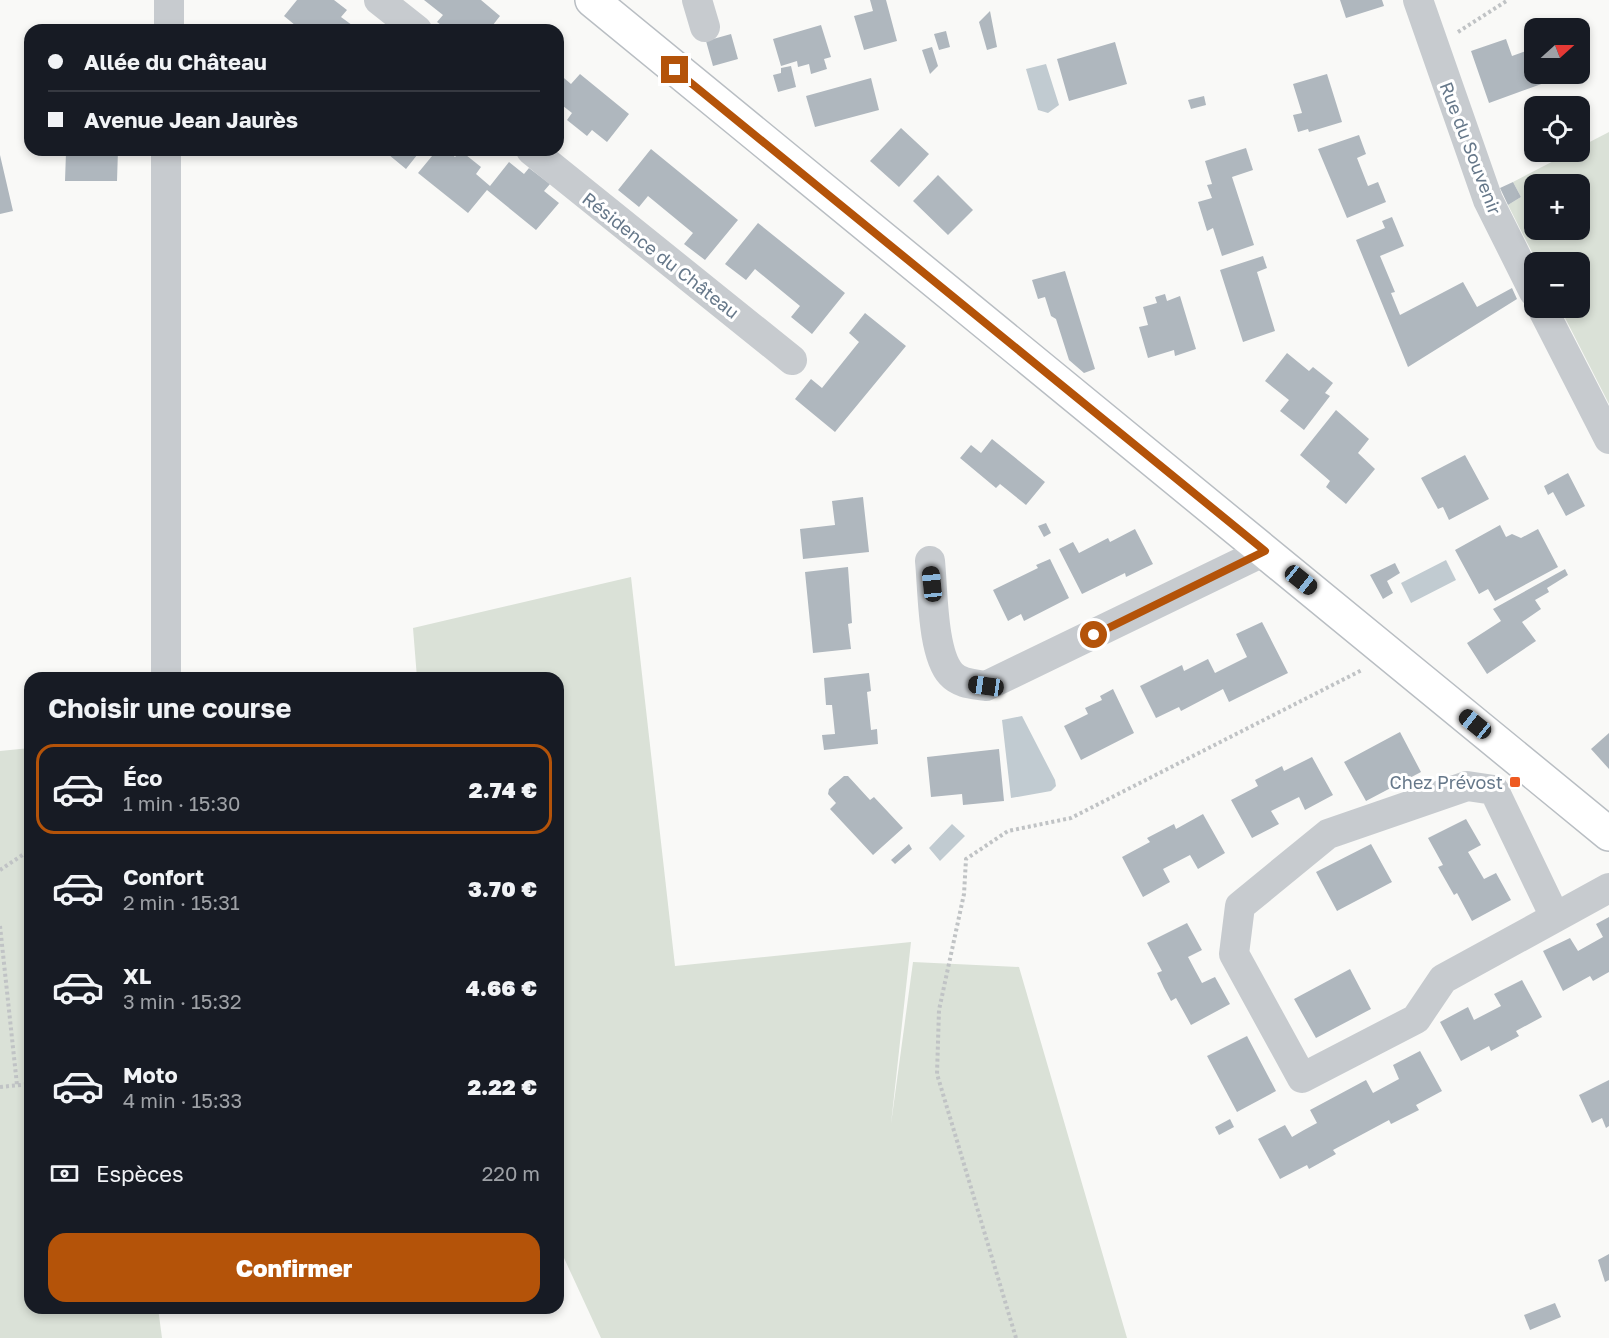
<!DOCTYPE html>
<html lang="fr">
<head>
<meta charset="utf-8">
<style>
	:root { --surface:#171b24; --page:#242831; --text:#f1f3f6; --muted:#9ea1a6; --line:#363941; --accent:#b45309 }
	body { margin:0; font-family:"Golos Text",sans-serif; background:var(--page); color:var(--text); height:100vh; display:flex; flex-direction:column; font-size:22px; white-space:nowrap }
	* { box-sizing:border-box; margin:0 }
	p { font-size:20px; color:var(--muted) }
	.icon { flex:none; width:33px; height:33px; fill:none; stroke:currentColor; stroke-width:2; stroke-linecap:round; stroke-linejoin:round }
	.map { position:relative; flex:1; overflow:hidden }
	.details { position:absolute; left:24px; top:672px; width:540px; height:642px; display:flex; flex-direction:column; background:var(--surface); border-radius:18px; box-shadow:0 3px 9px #0003 }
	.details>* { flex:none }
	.guide { position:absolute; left:24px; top:24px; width:540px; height:132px; border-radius:18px; box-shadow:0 3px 9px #0003; display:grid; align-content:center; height:132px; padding:0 24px; background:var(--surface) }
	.needle { width:39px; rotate:69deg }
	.controls { position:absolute; left:1524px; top:18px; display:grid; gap:12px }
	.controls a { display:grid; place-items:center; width:66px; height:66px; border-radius:12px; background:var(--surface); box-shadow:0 3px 9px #0003; font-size:30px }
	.end { position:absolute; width:27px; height:27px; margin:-14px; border:8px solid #b45309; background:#fff; box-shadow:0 0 0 3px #fff }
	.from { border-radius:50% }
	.car { position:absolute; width:18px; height:36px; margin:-18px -9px; border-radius:8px; box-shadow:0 0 4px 2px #0007; background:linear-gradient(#222 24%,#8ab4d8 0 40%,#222 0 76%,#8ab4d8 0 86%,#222 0) }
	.guide b { display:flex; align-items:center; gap:21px; height:57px; font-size:22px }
	.guide b+b { border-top:2px solid var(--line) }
	.guide i { width:15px; height:15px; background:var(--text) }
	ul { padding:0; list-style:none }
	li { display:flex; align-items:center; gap:18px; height:90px; margin:0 12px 9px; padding:0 12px; border:3px solid transparent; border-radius:18px }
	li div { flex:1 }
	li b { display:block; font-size:22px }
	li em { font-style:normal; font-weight:800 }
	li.on { border-color:var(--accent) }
	li>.icon { width:54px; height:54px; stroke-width:1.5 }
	h2 { padding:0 24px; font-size:27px; line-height:72px }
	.pay { display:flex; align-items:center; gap:15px; height:66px; padding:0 24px; font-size:22px }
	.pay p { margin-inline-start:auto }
	.action { display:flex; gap:12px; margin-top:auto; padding:12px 24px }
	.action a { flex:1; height:69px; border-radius:18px; background:var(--accent); color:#fff; font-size:24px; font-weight:800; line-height:69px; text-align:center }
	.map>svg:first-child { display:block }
	.green { fill:#dae1d7; fill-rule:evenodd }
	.water { fill:#c1cbd1 }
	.building { fill:#afb7be }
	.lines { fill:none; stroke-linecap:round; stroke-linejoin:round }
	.secondary-casing { stroke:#b9bec3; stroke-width:36 }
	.path { stroke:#c0c3c5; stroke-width:4; stroke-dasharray:3 3; stroke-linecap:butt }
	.minor { stroke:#c7cbcf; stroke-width:30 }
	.secondary { stroke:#fff; stroke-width:33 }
	.route { stroke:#b45309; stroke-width:8 }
	.poi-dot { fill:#ee5a21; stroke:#fff; stroke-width:2 }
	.labels { text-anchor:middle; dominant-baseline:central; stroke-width:6; stroke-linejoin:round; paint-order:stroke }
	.street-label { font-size:18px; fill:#66788a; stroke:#fff }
	.poi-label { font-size:18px; fill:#66788a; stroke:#fff; text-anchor:end }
</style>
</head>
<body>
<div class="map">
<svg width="1609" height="1338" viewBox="0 0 1609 1338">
	<rect width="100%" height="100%" fill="#f9f9f7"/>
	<path class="green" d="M1609 132V404L1560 308H1580V262H1537L1508 205 1521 197 1513 182 1571 152H1580V147ZM1534 184H1580V230H1534Z
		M631 577 675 966 911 942 891 1124 913 962 1019 967 1127 1338H601L558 1245V678H417L413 628Z
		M30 748V1308H158L162 1338H0V751Z"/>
	<path class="water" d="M1046 64 1059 105 1048 113 1038 110 1026 69Z
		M1446 560 1456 580 1411 603 1401 583Z
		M1022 716 1055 780 1056 786 1051 791 1011 798 1002 720Z
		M952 824 965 836 940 861 929 848Z"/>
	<path class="building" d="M297 0H334L347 10 341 17 356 28 301 30 284 16Z
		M424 0H481L500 16 489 30H448L437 22 443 15Z
		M870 0H886L897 41 864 50 854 16 873 11Z
		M1340 0H1382L1384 6 1346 18Z
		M990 11 997 47 987 50 979 22Z
		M821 25 831 57 824 59 827 69 811 74 809 64 798 67 797 61 781 66 773 39Z
		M946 31 950 47 939 50 934 34Z
		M731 34 738 59 713 66 706 41Z
		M1506 39 1512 56 1534 48V74H1544L1547 82 1489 103 1471 51Z
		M1115 42 1127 84 1069 101 1057 59Z
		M932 47 938 66 930 74 922 50Z
		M791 66 796 87 778 92 773 75 781 73V68Z
		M558 73 571 84 580 74 629 114 607 142 592 130 587 136 567 120 572 113 558 102Z
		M1327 74 1342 122 1309 132 1308 129 1298 132 1293 115 1302 113 1293 84Z
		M871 78 879 110 815 127 806 96Z
		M1204 96 1206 105 1191 109 1188 100Z
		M901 128 929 154 899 187 870 161Z
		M1359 135 1366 154 1357 158 1368 186 1378 182 1386 202 1347 218 1318 149Z
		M1246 148 1253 170 1232 177 1254 245 1222 256 1213 228 1207 231 1198 202 1212 198 1207 185 1212 184 1205 161Z
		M651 149 738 220 705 260 684 244 693 233 648 196 639 207 618 190Z
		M60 150H118L117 181H65L66 152Z
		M383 150H421L406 169Z
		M437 150H446L455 157 461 151 481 167 476 174 490 186 509 162 524 174 529 168 550 184 544 191 559 203 536 230 487 190 468 213 418 173Z
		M0 155 13 211 0 214Z
		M938 175 973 210 948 235 913 201Z
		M1513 182 1521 197 1508 205 1500 188Z
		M1392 217 1404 246 1380 256 1395 292 1391 293 1400 315 1463 282 1477 307 1512 288 1517 299 1408 367 1356 240 1385 228 1382 221Z
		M758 223 845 293 812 334 791 317 800 306 755 269 746 280 725 264Z
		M1263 256 1267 268 1257 272 1275 331 1243 342 1220 270Z
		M1065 271 1095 369 1084 373 1069 360 1056 319 1051 316 1045 297 1038 299 1032 280Z
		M1165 294 1167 301 1180 296 1196 349 1175 356 1174 350 1148 358 1139 327 1148 325 1143 307 1157 303 1155 297Z
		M865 313 906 346 835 432 795 399 811 379 822 388 859 342 849 333Z
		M1287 353 1309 371 1313 367 1333 383 1325 393 1330 396 1304 430 1280 411 1289 400 1265 381Z
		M1336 410 1369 439 1358 453 1375 469 1346 504 1326 487 1330 481 1300 455Z
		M992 439 1045 482 1026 505 1000 484 996 488 960 458 971 445 981 453Z
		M1465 455 1489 499 1449 520 1443 507 1438 509 1421 478Z
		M1568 473 1585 506 1566 516 1553 492 1548 495 1544 486Z
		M863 497 869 552 803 559 800 529 835 525 832 501Z
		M1046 523 1051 533 1044 537 1038 526Z
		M1500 525 1506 537 1512 534 1521 538 1538 529 1558 567 1495 601 1488 589 1479 594 1455 550Z
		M1135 529 1153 564 1126 577 1125 573 1082 594 1059 549 1073 542 1079 553 1108 538 1110 542Z
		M1050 559 1069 598 1024 621 1021 614 1008 621 993 590 1038 568 1036 565Z
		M1395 563 1400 573 1387 581 1393 593 1383 599 1370 575Z
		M848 567 852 623 848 624 851 649 813 653 805 572Z
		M1565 569 1568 575 1547 588 1549 592 1535 600 1541 609 1522 622 1536 641 1487 674 1467 643 1501 621 1493 609Z
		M1262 622 1288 673 1229 702 1223 689 1181 711 1179 707 1156 718 1140 686 1182 665 1184 671 1208 659 1215 673 1247 657 1236 634Z
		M869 673 871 691 867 692 871 730 877 729 878 744 824 750 822 735 835 734 832 705H826L824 678Z
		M1113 689 1134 733 1081 760 1064 726 1088 714 1085 708 1102 700 1100 696Z
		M1400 732 1421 772 1366 801 1344 762Z
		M1609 733V769L1591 749Z
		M999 749 1004 801 963 805 962 794 931 797 927 757Z
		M1312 757 1333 795 1305 810 1299 797 1271 811 1279 824 1252 838 1231 800 1258 786 1255 780 1282 766 1284 771Z
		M844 776H848L870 800 874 797 903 828 873 855 830 809 836 803 828 794 829 789Z
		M1203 814 1225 853 1198 869 1190 855 1163 869 1170 882 1143 897 1122 857 1150 842 1147 838 1174 824 1176 829Z
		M1466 819 1481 845 1468 852 1484 879 1496 873 1511 900 1472 921 1457 893 1454 895 1438 867 1443 865 1428 838Z
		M909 844 912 849 895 864 891 860Z
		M1371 844 1392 882 1337 911 1316 872Z
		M1609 917V972L1593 981 1590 976 1563 991 1543 951 1570 938 1578 951 1603 937 1596 924Z
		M1187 923 1202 950 1188 957 1196 972 1202 983 1215 977 1230 1004 1191 1025 1176 998 1171 1001 1164 988 1157 973 1162 971 1147 943Z
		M1350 969 1371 1009 1316 1038 1294 999Z
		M1522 980 1542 1017 1516 1031 1519 1036 1491 1051 1489 1046 1461 1061 1440 1022 1468 1007 1474 1020 1501 1006 1494 994Z
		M1247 1036 1276 1091 1237 1112 1207 1056Z
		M1420 1051 1442 1091 1416 1105 1419 1110 1391 1124 1389 1120 1333 1150 1336 1154 1309 1169 1307 1165 1280 1179 1258 1139 1285 1125 1292 1137 1304 1130 1317 1123 1310 1110 1366 1080 1373 1093 1399 1079 1393 1065Z
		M1609 1080V1126L1606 1128 1602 1118 1592 1123 1579 1095Z
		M1230 1119 1234 1127 1219 1135 1215 1127Z
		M1609 1254V1280L1605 1282 1598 1260Z
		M1555 1303 1561 1317 1530 1330 1524 1315Z"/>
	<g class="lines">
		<g class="secondary-casing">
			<path id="secondary" d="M592 0 1609 834"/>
		</g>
		<path class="path" d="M1458 32 1508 0
			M0 870 30 850
			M0 926 17 1085
			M0 1087 30 1084
			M1016 1338 937 1074 939 1010 964 894 966 859 1008 831 1071 818 1362 670"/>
		<path class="minor" d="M379 0 417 30
			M697 0 705 27
			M1418 0 1488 200 1534 292
			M169 30V0
			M531 150 792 360
			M1542 308 1609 439
			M930 561C933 590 932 653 951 674 960 684 974 684 986 686L1265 551
			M166 678V150
			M1555 917 1494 790 1467 786 1328 834 1240 906 1234 954 1302 1078 1416 1019 1443 979 1609 888"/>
		<use href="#secondary" class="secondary"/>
	</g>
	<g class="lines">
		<path class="route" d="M675 70 1265 551 1094 635"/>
	</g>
	<rect class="poi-dot" x="1509" y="776" width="12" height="12" rx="3"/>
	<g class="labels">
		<g class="street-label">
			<text transform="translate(1471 148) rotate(69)">Rue du Souvenir</text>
			<text transform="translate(661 255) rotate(38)">Résidence du Château</text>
		</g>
		<g class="poi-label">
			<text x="1503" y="782">Chez Prévost</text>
		</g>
	</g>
</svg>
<div class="controls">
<a><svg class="needle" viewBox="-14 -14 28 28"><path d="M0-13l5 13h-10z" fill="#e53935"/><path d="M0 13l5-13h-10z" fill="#9ea1a6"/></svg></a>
<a><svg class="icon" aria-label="locate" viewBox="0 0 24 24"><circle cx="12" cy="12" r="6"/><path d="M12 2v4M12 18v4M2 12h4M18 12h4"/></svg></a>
<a>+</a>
<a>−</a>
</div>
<i class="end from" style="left:1094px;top:635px"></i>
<i class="end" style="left:675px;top:70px"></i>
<i class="car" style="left:1301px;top:580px;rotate:129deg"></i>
<i class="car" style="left:932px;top:584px;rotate:354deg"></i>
<i class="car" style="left:986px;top:686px;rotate:278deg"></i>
<i class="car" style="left:1475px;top:724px;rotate:309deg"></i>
<div class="guide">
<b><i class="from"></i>Allée du Château</b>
<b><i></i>Avenue Jean Jaurès</b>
</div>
<section class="details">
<h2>Choisir une course</h2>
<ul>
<li class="on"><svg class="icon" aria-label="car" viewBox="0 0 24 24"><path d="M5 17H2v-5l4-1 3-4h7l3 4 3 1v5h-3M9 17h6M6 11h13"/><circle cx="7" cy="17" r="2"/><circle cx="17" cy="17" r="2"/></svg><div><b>Éco</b><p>1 min · 15:30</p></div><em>2.74 €</em></li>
<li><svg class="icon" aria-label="car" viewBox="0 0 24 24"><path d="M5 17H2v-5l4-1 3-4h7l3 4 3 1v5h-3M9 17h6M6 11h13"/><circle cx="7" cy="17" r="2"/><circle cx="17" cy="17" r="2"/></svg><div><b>Confort</b><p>2 min · 15:31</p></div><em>3.70 €</em></li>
<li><svg class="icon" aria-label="car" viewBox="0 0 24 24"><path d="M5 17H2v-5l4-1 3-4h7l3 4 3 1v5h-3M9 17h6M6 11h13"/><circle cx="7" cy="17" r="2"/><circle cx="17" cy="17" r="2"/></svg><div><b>XL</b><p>3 min · 15:32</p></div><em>4.66 €</em></li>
<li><svg class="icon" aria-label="car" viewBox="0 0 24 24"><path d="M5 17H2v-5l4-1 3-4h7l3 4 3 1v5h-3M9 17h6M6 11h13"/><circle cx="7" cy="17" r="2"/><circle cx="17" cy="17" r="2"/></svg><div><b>Moto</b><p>4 min · 15:33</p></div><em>2.22 €</em></li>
</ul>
<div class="pay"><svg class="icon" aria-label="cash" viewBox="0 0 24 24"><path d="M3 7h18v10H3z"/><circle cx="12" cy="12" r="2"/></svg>Espèces<p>220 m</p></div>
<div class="action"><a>Confirmer</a></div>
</section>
</div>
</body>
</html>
